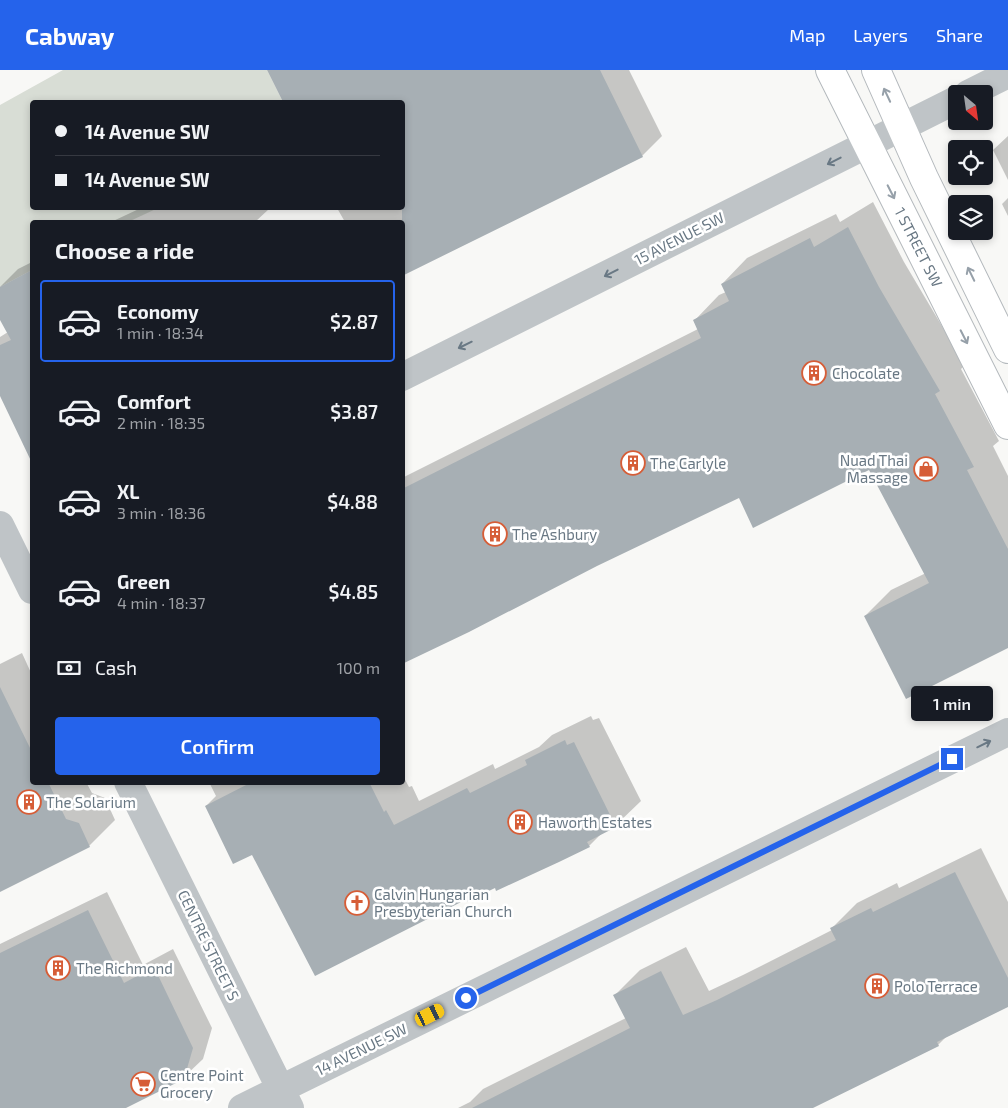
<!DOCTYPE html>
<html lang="en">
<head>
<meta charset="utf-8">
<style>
	:root { --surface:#171b24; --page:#20242c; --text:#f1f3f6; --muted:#9ea1a6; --line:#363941; --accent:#2563eb }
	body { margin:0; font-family:"Exo 2",sans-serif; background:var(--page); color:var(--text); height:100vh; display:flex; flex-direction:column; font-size:19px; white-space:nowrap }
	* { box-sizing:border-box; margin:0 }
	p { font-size:16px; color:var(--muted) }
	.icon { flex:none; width:28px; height:28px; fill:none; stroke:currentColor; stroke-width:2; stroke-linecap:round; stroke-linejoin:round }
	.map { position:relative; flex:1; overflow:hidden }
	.details { position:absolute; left:30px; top:150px; width:375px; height:565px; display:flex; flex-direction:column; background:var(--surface); border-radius:5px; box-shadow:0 2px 8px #0003 }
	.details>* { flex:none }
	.banner { position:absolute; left:30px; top:30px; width:375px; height:110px; border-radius:5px; box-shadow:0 2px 8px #0003; display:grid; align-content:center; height:110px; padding:0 25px; background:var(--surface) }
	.needle { width:32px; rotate:151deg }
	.buttons { position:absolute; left:948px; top:15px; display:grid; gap:10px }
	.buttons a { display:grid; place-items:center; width:45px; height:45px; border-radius:5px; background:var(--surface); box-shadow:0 2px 8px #0003; font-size:25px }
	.end { position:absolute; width:22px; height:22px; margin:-11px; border:6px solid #2563eb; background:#fff; box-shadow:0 0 0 2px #fff }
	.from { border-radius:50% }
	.bubble { position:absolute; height:35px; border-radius:5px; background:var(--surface); box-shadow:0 2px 8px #0003; font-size:16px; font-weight:600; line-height:35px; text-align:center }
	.car { position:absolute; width:15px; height:30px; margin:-15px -8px; border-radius:6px; box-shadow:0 0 4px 1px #0007; background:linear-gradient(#f5c518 24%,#345 0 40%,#f5c518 0 76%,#345 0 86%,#f5c518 0) }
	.banner b { display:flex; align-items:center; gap:18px; height:48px; font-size:19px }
	.banner b+b { border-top:1px solid var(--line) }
	.banner i { width:12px; height:12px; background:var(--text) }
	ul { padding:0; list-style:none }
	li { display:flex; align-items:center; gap:15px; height:82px; margin:0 10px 8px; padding:0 15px; border:2px solid transparent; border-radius:5px }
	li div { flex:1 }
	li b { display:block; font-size:19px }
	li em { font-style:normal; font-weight:600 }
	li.on { border-color:var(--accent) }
	li>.icon { width:45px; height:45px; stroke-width:1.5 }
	h2 { padding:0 25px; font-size:22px; line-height:60px }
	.pay { display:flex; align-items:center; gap:12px; height:55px; padding:0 25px; font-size:19px }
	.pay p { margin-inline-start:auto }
	.primary-button { display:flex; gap:10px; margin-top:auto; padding:10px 25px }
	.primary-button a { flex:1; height:58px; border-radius:5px; background:var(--accent); color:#fff; font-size:20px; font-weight:600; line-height:58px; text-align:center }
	header { display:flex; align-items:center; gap:30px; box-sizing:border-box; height:70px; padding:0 25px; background:var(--accent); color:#fff }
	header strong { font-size:24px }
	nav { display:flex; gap:28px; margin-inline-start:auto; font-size:18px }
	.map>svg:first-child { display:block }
	.green { fill:#d8ddd5 }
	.shadow { fill:#0003 }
	.building { fill:#a7afb4 }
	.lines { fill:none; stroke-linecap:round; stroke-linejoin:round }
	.secondary-casing { stroke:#b4b9bd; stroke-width:30 }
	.street { stroke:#bfc4c7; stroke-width:28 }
	.secondary { stroke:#fff; stroke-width:28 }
	.oneway { stroke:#96a0a9 }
	.oneway2 { stroke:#697884 }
	.route { stroke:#2563eb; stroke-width:6 }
	.labels { text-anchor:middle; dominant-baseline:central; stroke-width:5; stroke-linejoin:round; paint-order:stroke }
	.street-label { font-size:15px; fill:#697884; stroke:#fff }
	.poi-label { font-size:15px; fill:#697884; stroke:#fff; text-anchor:start }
</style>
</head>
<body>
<header>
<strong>Cabway</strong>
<nav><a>Map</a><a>Layers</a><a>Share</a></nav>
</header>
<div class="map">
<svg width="1008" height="1038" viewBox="0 0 1008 1038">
	<rect width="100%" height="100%" fill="#f8f8f6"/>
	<path class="green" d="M63 0H267L283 32H32V138H158L128 152H32V200L0 217V35Z"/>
	<path class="shadow" d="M268 0H629L662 66 642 86 402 152H345L337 138H402V32H285Z
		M1008 66V110L993 80Z
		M1008 128V146L1002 134Z
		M873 132 904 192 965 295 961 299 999 371 993 376 1008 406V577L865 546 891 520 926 503 870 398 739 427 596 495 402 593V408L698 259 694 251 719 225 726 222 722 214 747 188 836 144 840 152Z
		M141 138H269V139L255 152H111Z
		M32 192V390L0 324V267L8 262 0 247V217L18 199Z
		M22 583 32 605V712H86L92 723 105 728 115 750 89 776 0 820V594Z
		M591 646 593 650 599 648 641 731 615 756 602 763 589 776 495 817 253 783 206 736 216 726 209 712H402V704L409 717 412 716 419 731 493 694 495 699 539 677 552 665Z
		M981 778 1008 832V935L946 967 938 975 810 1038H458L470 1032 483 1019 626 948 615 925 640 900 686 877 709 921 743 905 832 860 831 859 857 833 897 813 899 818Z
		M107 822 143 895 173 879 212 958 203 989 183 1008 123 1038H0V874Z"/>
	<path class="building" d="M267 0H600L643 87 402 206V32H283Z
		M848 157 879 217 940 321 935 324 974 397 967 400 1008 479V578L906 629 864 546 929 513 869 400 753 458 739 428 597 496 469 562 402 594V419L701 268 693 250 729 231 721 214 810 168 814 177Z
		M32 200V393L0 326V275L11 270 0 250V217Z
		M0 617 32 682V712H48L66 749 79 753 90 777 0 822Z
		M565 670 567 675 574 672 616 757 587 772 590 777 559 792 496 821 495 818 466 832 465 830 315 906 252 785 233 794 205 736 252 712H369L384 742 386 740 394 755 467 718 470 723 527 695 525 690Z
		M955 802 1008 908V937L937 972 939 976 813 1038H472L630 958 613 925 661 901 683 945 717 930 836 870 830 858 871 838 873 842Z
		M88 840 124 913 154 897 193 978 184 1009 126 1038H0V883Z"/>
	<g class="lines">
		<g class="secondary-casing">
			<path id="secondary" d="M830 0 1008 355
				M876 0 924 108 1008 279"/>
		</g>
		<path class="street" d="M968 24 1008 4
			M402 307 956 30
			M0 455 32 520
			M128 712 290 1038
			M242 1038 1008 662"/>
		<use href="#secondary" class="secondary"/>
	</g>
	<defs><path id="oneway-shaft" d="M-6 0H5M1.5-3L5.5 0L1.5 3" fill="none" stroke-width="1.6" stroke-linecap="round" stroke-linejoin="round" transform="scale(1.25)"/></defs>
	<g class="oneway">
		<use href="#oneway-shaft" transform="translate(887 25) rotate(-115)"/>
		<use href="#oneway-shaft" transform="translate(891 122) rotate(63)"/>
		<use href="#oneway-shaft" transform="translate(971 204) rotate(-116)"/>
		<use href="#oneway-shaft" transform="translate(964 267) rotate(63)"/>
	</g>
	<g class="oneway2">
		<use href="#oneway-shaft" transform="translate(834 91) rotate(153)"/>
		<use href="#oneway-shaft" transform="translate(611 203) rotate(153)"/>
		<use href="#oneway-shaft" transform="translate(465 275) rotate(154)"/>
		<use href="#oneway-shaft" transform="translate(984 674) rotate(-26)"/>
	</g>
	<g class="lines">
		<path class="route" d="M466 928 952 689"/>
	</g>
	<defs>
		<g id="building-ring" transform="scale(1.25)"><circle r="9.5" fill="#fff" stroke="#d65d37" stroke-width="1.5"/><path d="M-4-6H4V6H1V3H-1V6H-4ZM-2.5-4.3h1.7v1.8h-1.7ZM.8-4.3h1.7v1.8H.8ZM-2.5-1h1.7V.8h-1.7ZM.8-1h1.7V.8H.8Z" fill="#d65d37"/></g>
		<g id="shop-ring" transform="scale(1.25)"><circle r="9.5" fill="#fff" stroke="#d65d37" stroke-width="1.5"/><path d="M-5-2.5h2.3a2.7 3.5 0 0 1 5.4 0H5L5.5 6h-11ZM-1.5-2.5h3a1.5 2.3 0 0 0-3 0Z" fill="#d65d37"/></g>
		<g id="church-ring" transform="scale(1.25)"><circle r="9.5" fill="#fff" stroke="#d65d37" stroke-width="1.5"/><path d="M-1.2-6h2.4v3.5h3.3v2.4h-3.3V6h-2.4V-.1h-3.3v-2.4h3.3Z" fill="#d65d37"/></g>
		<g id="supermarket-ring" transform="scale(1.25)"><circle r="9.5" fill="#fff" stroke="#d65d37" stroke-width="1.5"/><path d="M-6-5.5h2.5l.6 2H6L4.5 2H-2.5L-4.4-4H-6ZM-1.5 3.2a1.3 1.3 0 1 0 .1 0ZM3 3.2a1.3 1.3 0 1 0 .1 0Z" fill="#d65d37"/></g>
	</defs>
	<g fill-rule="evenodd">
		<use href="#building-ring" x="814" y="303"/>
		<use href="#building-ring" x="633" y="393"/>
		<use href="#shop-ring" x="926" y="399"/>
		<use href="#building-ring" x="495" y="464"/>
		<use href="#building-ring" x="29" y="732"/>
		<use href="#building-ring" x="520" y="752"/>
		<use href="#church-ring" x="357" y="833"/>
		<use href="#building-ring" x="58" y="898"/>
		<use href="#building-ring" x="877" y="916"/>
		<use href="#supermarket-ring" x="143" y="1014"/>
	</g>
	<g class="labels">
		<g class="street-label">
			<text transform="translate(679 168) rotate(-27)">15 AVENUE SW</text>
			<text transform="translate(919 177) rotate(63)">1 STREET SW</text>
			<text transform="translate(209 875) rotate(64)">CENTRE STREET S</text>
			<text transform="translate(361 979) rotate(-26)">14 AVENUE SW</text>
		</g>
		<g class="poi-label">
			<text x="832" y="303">Chocolate</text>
			<text x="908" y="390" text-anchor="end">Nuad Thai<tspan x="908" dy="17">Massage</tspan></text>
			<text x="650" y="393">The Carlyle</text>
			<text x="512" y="464">The Ashbury</text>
			<text x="46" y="732">The Solarium</text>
			<text x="538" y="752">Haworth Estates</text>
			<text x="374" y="824">Calvin Hungarian<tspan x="374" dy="17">Presbyterian Church</tspan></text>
			<text x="76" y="898">The Richmond</text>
			<text x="894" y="916">Polo Terrace</text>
			<text x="160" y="1005">Centre Point<tspan x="160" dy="17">Grocery</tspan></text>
		</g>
	</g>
</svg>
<div class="buttons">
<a><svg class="needle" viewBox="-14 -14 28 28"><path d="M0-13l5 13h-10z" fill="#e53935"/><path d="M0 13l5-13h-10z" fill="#9ea1a6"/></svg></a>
<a><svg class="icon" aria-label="locate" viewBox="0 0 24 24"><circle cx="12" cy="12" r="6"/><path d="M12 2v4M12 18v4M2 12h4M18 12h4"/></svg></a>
<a><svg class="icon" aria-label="layers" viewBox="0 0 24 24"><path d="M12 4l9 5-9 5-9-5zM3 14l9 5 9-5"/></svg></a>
</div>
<i class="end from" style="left:466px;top:928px"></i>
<i class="end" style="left:952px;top:689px"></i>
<div class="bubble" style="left:911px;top:616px;width:82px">1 min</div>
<i class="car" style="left:430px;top:945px;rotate:64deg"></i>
<div class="banner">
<b><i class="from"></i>14 Avenue SW</b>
<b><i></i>14 Avenue SW</b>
</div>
<section class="details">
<h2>Choose a ride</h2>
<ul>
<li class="on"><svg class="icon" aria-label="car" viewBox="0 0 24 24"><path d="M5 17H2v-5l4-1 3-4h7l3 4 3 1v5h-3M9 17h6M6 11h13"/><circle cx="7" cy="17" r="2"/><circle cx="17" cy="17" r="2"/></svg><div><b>Economy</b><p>1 min · 18:34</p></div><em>$2.87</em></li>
<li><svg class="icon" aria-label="car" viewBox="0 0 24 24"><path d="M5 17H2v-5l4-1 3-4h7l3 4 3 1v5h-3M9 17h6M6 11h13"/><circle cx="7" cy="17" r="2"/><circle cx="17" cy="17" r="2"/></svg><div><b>Comfort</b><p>2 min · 18:35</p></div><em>$3.87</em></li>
<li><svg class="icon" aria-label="car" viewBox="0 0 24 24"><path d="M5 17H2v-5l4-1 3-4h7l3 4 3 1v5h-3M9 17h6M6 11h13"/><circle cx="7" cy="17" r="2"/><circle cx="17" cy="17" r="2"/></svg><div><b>XL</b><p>3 min · 18:36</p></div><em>$4.88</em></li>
<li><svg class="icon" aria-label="car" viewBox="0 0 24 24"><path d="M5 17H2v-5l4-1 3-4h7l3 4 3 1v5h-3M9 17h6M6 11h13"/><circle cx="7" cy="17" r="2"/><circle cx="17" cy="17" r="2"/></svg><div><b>Green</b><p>4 min · 18:37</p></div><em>$4.85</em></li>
</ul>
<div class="pay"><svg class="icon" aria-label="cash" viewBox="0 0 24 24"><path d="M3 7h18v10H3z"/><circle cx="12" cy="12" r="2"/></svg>Cash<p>100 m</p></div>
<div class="primary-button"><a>Confirm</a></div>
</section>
</div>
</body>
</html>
